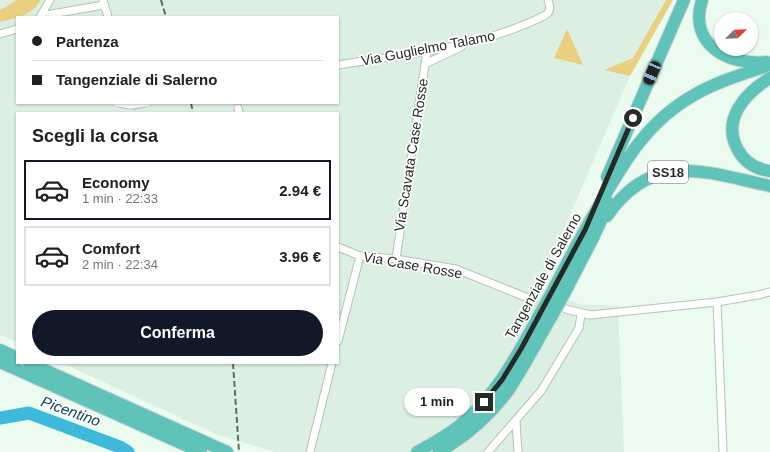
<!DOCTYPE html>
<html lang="it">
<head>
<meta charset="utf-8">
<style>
	:root { --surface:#fff; --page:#f2f2f2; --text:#202124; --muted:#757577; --line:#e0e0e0; --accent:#111827 }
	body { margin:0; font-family:Arial,sans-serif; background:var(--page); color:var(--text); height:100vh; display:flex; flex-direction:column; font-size:15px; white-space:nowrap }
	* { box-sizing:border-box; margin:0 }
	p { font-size:13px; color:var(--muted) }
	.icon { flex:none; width:22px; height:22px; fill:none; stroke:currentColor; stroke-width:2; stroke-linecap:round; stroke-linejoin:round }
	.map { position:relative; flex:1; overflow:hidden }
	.details { position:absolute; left:16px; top:112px; width:323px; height:252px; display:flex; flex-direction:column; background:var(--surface); border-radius:0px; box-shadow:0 1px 3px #0004 }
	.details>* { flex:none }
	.banner { position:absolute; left:16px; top:16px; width:323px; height:88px; border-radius:0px; box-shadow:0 1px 3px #0004; display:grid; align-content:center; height:88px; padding:0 16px; background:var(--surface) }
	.needle { width:26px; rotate:67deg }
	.fabs { position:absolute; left:714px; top:12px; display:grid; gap:8px }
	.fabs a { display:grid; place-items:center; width:44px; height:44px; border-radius:50%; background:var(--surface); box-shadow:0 1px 3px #0004; font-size:20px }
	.end { position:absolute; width:18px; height:18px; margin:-9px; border:5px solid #252a26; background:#fff; box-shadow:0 0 0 2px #fff }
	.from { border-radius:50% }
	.bubble { position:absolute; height:28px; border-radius:14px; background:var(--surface); box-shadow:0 1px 3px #0004; font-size:13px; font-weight:700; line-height:28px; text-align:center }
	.car { position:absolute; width:12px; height:24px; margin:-12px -6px; border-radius:5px; box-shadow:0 0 3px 1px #0007; background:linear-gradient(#222 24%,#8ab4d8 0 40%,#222 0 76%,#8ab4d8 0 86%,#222 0) }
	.banner b { display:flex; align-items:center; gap:14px; height:38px; font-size:15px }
	.banner b+b { border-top:1px solid var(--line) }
	.banner i { width:10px; height:10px; background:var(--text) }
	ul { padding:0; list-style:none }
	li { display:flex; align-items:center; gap:12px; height:60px; margin:0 8px 6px; padding:0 8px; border:2px solid var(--line); border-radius:0px }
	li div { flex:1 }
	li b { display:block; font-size:15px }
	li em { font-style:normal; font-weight:700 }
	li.current { border-color:var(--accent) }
	li>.icon { width:36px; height:36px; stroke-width:1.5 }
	h2 { padding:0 16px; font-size:18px; line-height:48px }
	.cta { display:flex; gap:8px; margin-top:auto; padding:8px 16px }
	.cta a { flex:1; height:46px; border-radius:24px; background:var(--accent); color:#fff; font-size:16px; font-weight:700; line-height:46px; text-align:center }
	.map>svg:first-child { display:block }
	.built { fill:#dbf0e2; fill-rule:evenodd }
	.green { fill:#e9d080 }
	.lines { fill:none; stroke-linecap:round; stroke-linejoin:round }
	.river { stroke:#3eb9da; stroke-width:13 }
	.street-tunnel { stroke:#c4d1c8; stroke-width:7; stroke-dasharray:7 3.5; stroke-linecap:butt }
	.street-casing { stroke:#b4c2b9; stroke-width:9 }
	.highway-casing { stroke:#d8d9d8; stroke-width:14 }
	.street { stroke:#fff; stroke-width:7 }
	.highway { stroke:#5fc3ba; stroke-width:12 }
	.rail { stroke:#616963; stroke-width:2; stroke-dasharray:6 3; stroke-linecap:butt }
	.street-bridge-casing { stroke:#b4c2b9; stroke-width:9; stroke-linecap:butt }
	.highway-bridge-casing { stroke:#d8d9d8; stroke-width:14; stroke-linecap:butt }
	.street-bridge { stroke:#fff; stroke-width:7 }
	.highway-bridge { stroke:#5fc3ba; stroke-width:12 }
	.route { stroke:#252a26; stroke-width:5 }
	.labels { text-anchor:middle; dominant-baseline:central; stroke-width:3.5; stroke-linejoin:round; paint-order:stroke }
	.shield { fill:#fff; stroke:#666a67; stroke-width:1 }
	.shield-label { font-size:13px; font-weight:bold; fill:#252a26 }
	.street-label { font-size:14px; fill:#252a26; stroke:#fff }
	.water-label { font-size:15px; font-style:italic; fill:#0f4452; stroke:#fff }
</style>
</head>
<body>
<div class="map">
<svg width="770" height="452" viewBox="0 0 770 452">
	<rect width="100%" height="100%" fill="#ecfbf0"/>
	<path class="built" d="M0 0H673L630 76 539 287 579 304 618 306 624 452H275L218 435 62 363H338V113H17V342L0 335ZM17 17H338V103H17Z"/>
	<path class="green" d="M17 0H41C31 16 16 18 0 22V10Z
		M666 0H673L630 76 604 70 633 58Z
		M567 29 583 65 554 58Z"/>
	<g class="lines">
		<path class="river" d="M0 418 29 413 120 447 128 452"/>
		<path class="street-tunnel" d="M135 103 139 113"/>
		<g class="street-casing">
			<path id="street" d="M103 0 108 17
				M46 15 104 5
				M40 17 50 0
				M0 34 17 29
				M425 64 461 47
				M338 65C397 55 459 50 516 28 526 24 537 20 547 14 551 10 550 5 548 0
				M238 108 239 113
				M338 247 360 256 396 259 456 269 533 300
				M396 259 427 51
				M717 302 723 451
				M566 309 590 315 717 302 758 295 770 292
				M338 341 360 256
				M516 421 518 452
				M310 452 332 363
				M488 452 541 391 579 328 581 314"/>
		</g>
		<g class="highway-casing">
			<path id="highway" d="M702 0C688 44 728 66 767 62
				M770 78C745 93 721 120 738 150 745 163 756 169 770 171
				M607 177 684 0
				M607 216C652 150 705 172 770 186
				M553 290C568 261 583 232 600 204 625 160 648 121 694 95 718 81 744 74 770 65
				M564 294 593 238 609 203
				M0 350 17 358
				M0 362 201 452
				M29 363 227 452
				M417 452C432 444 446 436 459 426 497 396 518 353 541 312
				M439 452C465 437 490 415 508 391 524 367 537 341 552 316"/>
		</g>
		<use href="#street" class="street"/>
		<use href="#highway" class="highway"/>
		<path class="rail" d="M161 0 166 17
			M191 103 193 113
			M233 363 239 452"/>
		<g class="street-bridge-casing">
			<path id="street-bridge" d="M118 103 130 105 146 103"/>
		</g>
		<g class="highway-bridge-casing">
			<path id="highway-bridge" d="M541 312 553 290
				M552 316 564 294"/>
		</g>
		<use href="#street-bridge" class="street-bridge"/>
		<use href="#highway-bridge" class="highway-bridge"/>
	</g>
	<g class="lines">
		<path class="route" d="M484 402 502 380 521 349 585 230 633 118"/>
	</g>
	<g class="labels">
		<rect class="shield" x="648" y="161" width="40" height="22" rx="3"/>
		<g class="shield-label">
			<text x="668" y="172">SS18</text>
		</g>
		<g class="street-label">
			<text transform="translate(428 48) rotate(-11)">Via Guglielmo Talamo</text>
			<text transform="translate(411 155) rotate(-81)">Via Scavata Case Rosse</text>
			<text transform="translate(413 265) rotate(10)">Via Case Rosse</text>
			<text transform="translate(543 276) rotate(-61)">Tangenziale di Salerno</text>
		</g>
		<g class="water-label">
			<text transform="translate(71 411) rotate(20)">Picentino</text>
		</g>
	</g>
</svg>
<div class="fabs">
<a><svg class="needle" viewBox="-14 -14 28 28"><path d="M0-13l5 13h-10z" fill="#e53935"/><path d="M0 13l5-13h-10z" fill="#757577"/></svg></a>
</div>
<i class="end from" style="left:633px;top:118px"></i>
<i class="end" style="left:484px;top:402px"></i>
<div class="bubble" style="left:404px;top:388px;width:66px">1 min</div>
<i class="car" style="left:652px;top:73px;rotate:203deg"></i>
<div class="banner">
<b><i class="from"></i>Partenza</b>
<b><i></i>Tangenziale di Salerno</b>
</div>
<section class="details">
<h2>Scegli la corsa</h2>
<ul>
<li class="current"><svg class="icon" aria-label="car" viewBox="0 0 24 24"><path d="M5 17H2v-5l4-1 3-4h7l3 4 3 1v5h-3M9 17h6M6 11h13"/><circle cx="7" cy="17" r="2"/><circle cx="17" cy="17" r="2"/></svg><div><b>Economy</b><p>1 min · 22:33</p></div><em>2.94 €</em></li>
<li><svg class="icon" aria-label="car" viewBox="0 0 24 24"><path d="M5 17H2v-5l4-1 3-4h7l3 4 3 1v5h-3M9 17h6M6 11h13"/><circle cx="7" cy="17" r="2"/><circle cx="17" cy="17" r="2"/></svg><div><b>Comfort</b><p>2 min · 22:34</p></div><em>3.96 €</em></li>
</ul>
<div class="cta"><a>Conferma</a></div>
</section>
</div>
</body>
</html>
